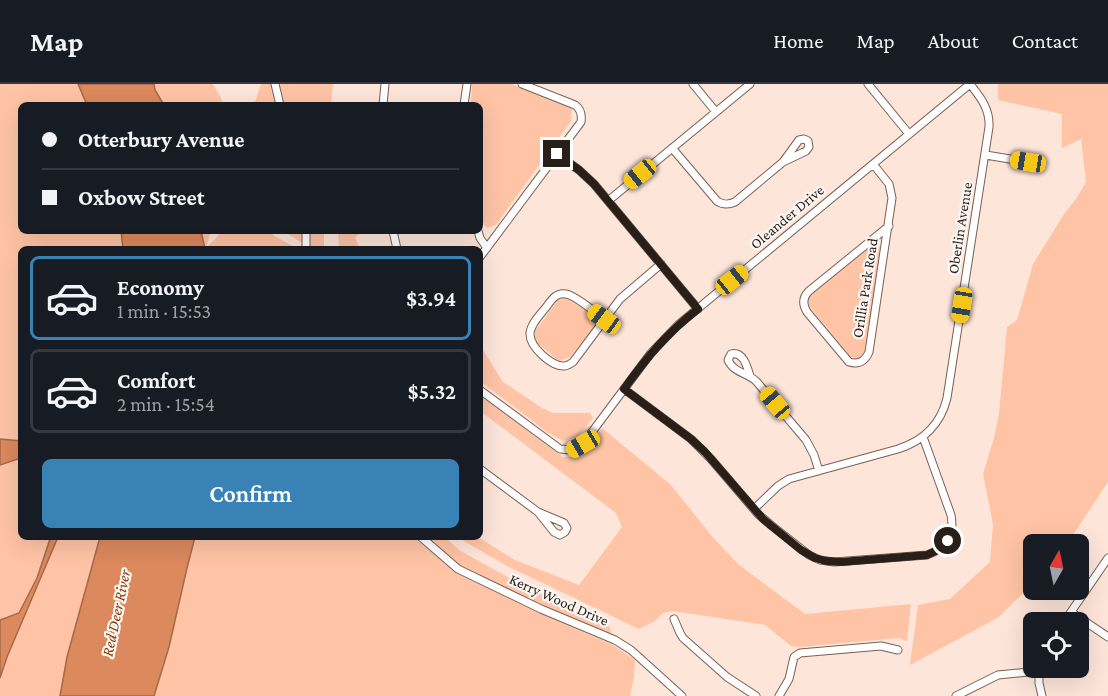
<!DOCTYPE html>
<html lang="en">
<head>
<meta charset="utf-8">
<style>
	:root { --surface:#171b24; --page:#242831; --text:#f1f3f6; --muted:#9ea1a6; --line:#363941; --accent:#3882b6 }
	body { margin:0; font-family:"Crimson Pro",serif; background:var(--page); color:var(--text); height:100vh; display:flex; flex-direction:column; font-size:22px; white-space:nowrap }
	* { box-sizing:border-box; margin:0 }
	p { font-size:20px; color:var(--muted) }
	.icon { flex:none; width:33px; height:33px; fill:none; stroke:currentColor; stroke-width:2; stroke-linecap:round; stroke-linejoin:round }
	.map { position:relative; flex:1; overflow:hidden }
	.drawer { position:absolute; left:18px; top:162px; width:465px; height:294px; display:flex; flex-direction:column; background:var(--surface); border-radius:9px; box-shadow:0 6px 24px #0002 }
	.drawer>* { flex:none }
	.guide { position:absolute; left:18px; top:18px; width:465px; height:132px; border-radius:9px; box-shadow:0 6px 24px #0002; display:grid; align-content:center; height:132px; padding:0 24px; background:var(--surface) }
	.needle { width:39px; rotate:9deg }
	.buttons { position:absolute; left:1023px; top:450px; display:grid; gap:12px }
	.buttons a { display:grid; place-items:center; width:66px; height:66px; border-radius:9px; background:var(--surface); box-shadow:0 6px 24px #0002; font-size:30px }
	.end { position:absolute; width:27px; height:27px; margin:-14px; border:8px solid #291f19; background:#fff; box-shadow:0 0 0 3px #fff }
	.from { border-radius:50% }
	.car { position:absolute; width:18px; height:36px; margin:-18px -9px; border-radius:8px; box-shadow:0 0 4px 2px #0007; background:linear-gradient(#f5c518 24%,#345 0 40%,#f5c518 0 76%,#345 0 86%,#f5c518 0) }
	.guide b { display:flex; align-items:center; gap:21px; height:57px; font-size:22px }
	.guide b+b { border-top:2px solid var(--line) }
	.guide i { width:15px; height:15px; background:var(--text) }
	ul { padding:10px 0 0; list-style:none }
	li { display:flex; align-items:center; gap:18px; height:84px; margin:0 12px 9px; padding:0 12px; border:3px solid var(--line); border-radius:9px }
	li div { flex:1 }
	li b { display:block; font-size:22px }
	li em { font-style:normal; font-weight:600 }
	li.on { border-color:var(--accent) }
	li>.icon { width:54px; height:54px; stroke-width:1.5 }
	.button { display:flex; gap:12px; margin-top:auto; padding:12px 24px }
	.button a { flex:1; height:69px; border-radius:9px; background:var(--accent); color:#fff; font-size:24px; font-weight:600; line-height:69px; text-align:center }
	header { display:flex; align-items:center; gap:36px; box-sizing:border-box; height:84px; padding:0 30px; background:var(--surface); border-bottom:2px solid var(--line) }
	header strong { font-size:28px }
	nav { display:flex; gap:33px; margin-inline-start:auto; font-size:21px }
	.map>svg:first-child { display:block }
	.green { fill:#ffc4a6 }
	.water { fill:#dc895d; stroke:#a66949; stroke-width:1.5 }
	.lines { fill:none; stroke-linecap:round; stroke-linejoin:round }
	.minor-casing { stroke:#7a6053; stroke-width:9 }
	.minor { stroke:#fff; stroke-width:7 }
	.route { stroke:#291f19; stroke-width:8 }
	.labels { text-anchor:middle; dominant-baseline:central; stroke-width:4.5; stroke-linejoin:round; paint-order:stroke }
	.street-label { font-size:15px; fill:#291f19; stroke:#fdf7f4 }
	.water-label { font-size:16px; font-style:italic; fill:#853a04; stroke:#fdf7f4 }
</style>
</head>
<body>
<header>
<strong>Map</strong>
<nav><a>Home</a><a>Map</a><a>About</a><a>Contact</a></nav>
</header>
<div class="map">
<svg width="1108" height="612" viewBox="0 0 1108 612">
	<rect width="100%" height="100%" fill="#fee5d9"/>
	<path class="green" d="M0 0H78L87 21H21V147H121L123 165H21V453H100L67 573 60 612H0Z
		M154 0H213L221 14 223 21H164L155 6Z
		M261 0H333L331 21H254Z
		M472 0H512L572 23 571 37 496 141 487 144 481 136 480 131V21H471Z
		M998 0H1108V398L1067 460H1034L1033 499 999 533 910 581 918 521 950 515 990 478 993 440 983 390 994 354 999 330 1007 243 1017 236 1033 180 1064 130 1076 115 1086 98 1081 55 1062 64V30L998 16Z
		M201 147H211L206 164 218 152 221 147H272L273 151 298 165H205Z
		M284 147H324V165H306V162Z
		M338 147H364L355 153 360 165H339Z
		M873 160 880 163 881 169 864 271 856 275 850 272 809 222 808 213Z
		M566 214 596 233V241L570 273 559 277 535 257V247L558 216Z
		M480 261 502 297 542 324 553 329H590L593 334 577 353 563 357 547 348 480 297Z
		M480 311 563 373H579L602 344 671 401 710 450 738 480 805 530 911 520 907 557 898 554 800 563 791 562 765 541 672 527 663 529 655 537 639 545 507 482 462 456 459 453H478L515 476 579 501 622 443 616 429 480 327Z
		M195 453H413L457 489 539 529 613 561 635 576 634 593 630 612H154L169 563 187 484Z
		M421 453H445L459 466 522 501 610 543 611 550 541 525 458 485Z"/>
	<path class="water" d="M78 0H154L155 6 164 21H87Z
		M121 147H201L205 165H123Z
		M0 355 21 357V374L0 381Z
		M50 453H58L7 573 0 594V536L19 529 37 494 49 458Z
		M100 453H195L187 484 169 563 154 612H60L67 573Z"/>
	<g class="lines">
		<g class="minor-casing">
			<path id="minor" d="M275 0 280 21
				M693 0 716 28
				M868 0 909 50
				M383 21 385 0
				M464 21 467 0
				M672 64 717 117C723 121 728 121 735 118L783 78 806 67 809 63 808 57 804 55 799 56 783 78
				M557 70 579 86 594 100 698 225
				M986 71 1028 78
				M873 80 889 100 892 114 869 268C865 277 859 281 849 278L807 228C802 220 803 213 809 207L889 142
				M608 117 750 0
				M306 147V165
				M393 147 397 165
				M478 147 480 154 487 164
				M480 173 581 38C582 31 581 25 575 21L522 0
				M604 235C596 229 575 211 566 210 557 208 552 215 547 222 541 230 531 239 530 249 529 263 552 283 565 282 569 281 570 280 573 278L620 215 661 180
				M750 292C747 282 743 267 731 270L728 276C733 288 747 289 756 297L806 356 814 371 819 387
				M624 305 691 355 711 375 758 430 772 442 809 471 820 476 834 478 927 471C946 464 955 453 951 431L923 353
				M480 306 560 365 572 366 583 360 651 269 678 241 970 0
				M480 385 538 428 564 439 567 444 565 448 560 451 554 448 538 428
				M754 425 778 402 789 395 898 365C923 357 941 340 947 314L989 43C990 25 981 14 970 0
				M421 453 458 485 541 525 615 556 631 566 682 612
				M1071 528 1108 553
				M674 535 680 549 683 554 727 593 756 612
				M1064 538 1108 474
				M1039 584V599L1042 612
				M779 612 789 595 794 573 800 569 881 562 898 566
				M956 612 998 591 1039 587"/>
		</g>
		<use href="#minor" class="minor"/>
	</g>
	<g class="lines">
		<path class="route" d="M557 70 579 86 594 100 698 225C667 249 647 273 624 305L691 355 705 368 763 435 801 466 815 474 826 477 841 478 927 471 942 464 948 457"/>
	</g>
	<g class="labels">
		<g class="street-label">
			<text transform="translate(787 133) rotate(-40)">Oleander Drive</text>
			<text transform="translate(960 144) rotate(-81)">Oberlin Avenue</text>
			<text transform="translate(865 204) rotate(-81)">Orillia Park Road</text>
			<text transform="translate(559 516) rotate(24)">Kerry Wood Drive</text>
		</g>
		<g class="water-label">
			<text transform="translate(116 529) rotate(-78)">Red Deer River</text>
		</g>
	</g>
</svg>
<div class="buttons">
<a><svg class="needle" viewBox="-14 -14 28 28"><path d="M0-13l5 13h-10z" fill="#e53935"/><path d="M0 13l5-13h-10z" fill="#9ea1a6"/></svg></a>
<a><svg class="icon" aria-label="locate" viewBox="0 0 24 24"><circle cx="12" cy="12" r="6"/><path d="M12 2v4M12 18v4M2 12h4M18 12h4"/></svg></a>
</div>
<i class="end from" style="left:948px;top:457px"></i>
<i class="end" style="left:557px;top:70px"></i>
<i class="car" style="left:1028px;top:78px;rotate:279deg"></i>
<i class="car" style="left:640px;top:90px;rotate:231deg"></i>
<i class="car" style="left:732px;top:196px;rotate:51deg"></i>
<i class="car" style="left:962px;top:221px;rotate:189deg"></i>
<i class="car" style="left:604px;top:235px;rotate:306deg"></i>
<i class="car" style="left:775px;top:319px;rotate:320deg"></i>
<i class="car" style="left:583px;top:360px;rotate:240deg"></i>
<div class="guide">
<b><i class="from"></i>Otterbury Avenue</b>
<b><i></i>Oxbow Street</b>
</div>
<section class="drawer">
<ul>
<li class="on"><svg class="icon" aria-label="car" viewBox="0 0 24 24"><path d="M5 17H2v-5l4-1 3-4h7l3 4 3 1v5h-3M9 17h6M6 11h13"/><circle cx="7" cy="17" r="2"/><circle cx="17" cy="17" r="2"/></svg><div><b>Economy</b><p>1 min · 15:53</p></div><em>$3.94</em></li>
<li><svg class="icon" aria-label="car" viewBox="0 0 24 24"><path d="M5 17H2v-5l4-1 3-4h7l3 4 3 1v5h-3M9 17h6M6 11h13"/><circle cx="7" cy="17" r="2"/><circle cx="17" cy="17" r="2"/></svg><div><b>Comfort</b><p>2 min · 15:54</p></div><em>$5.32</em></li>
</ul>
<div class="button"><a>Confirm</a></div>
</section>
</div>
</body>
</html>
